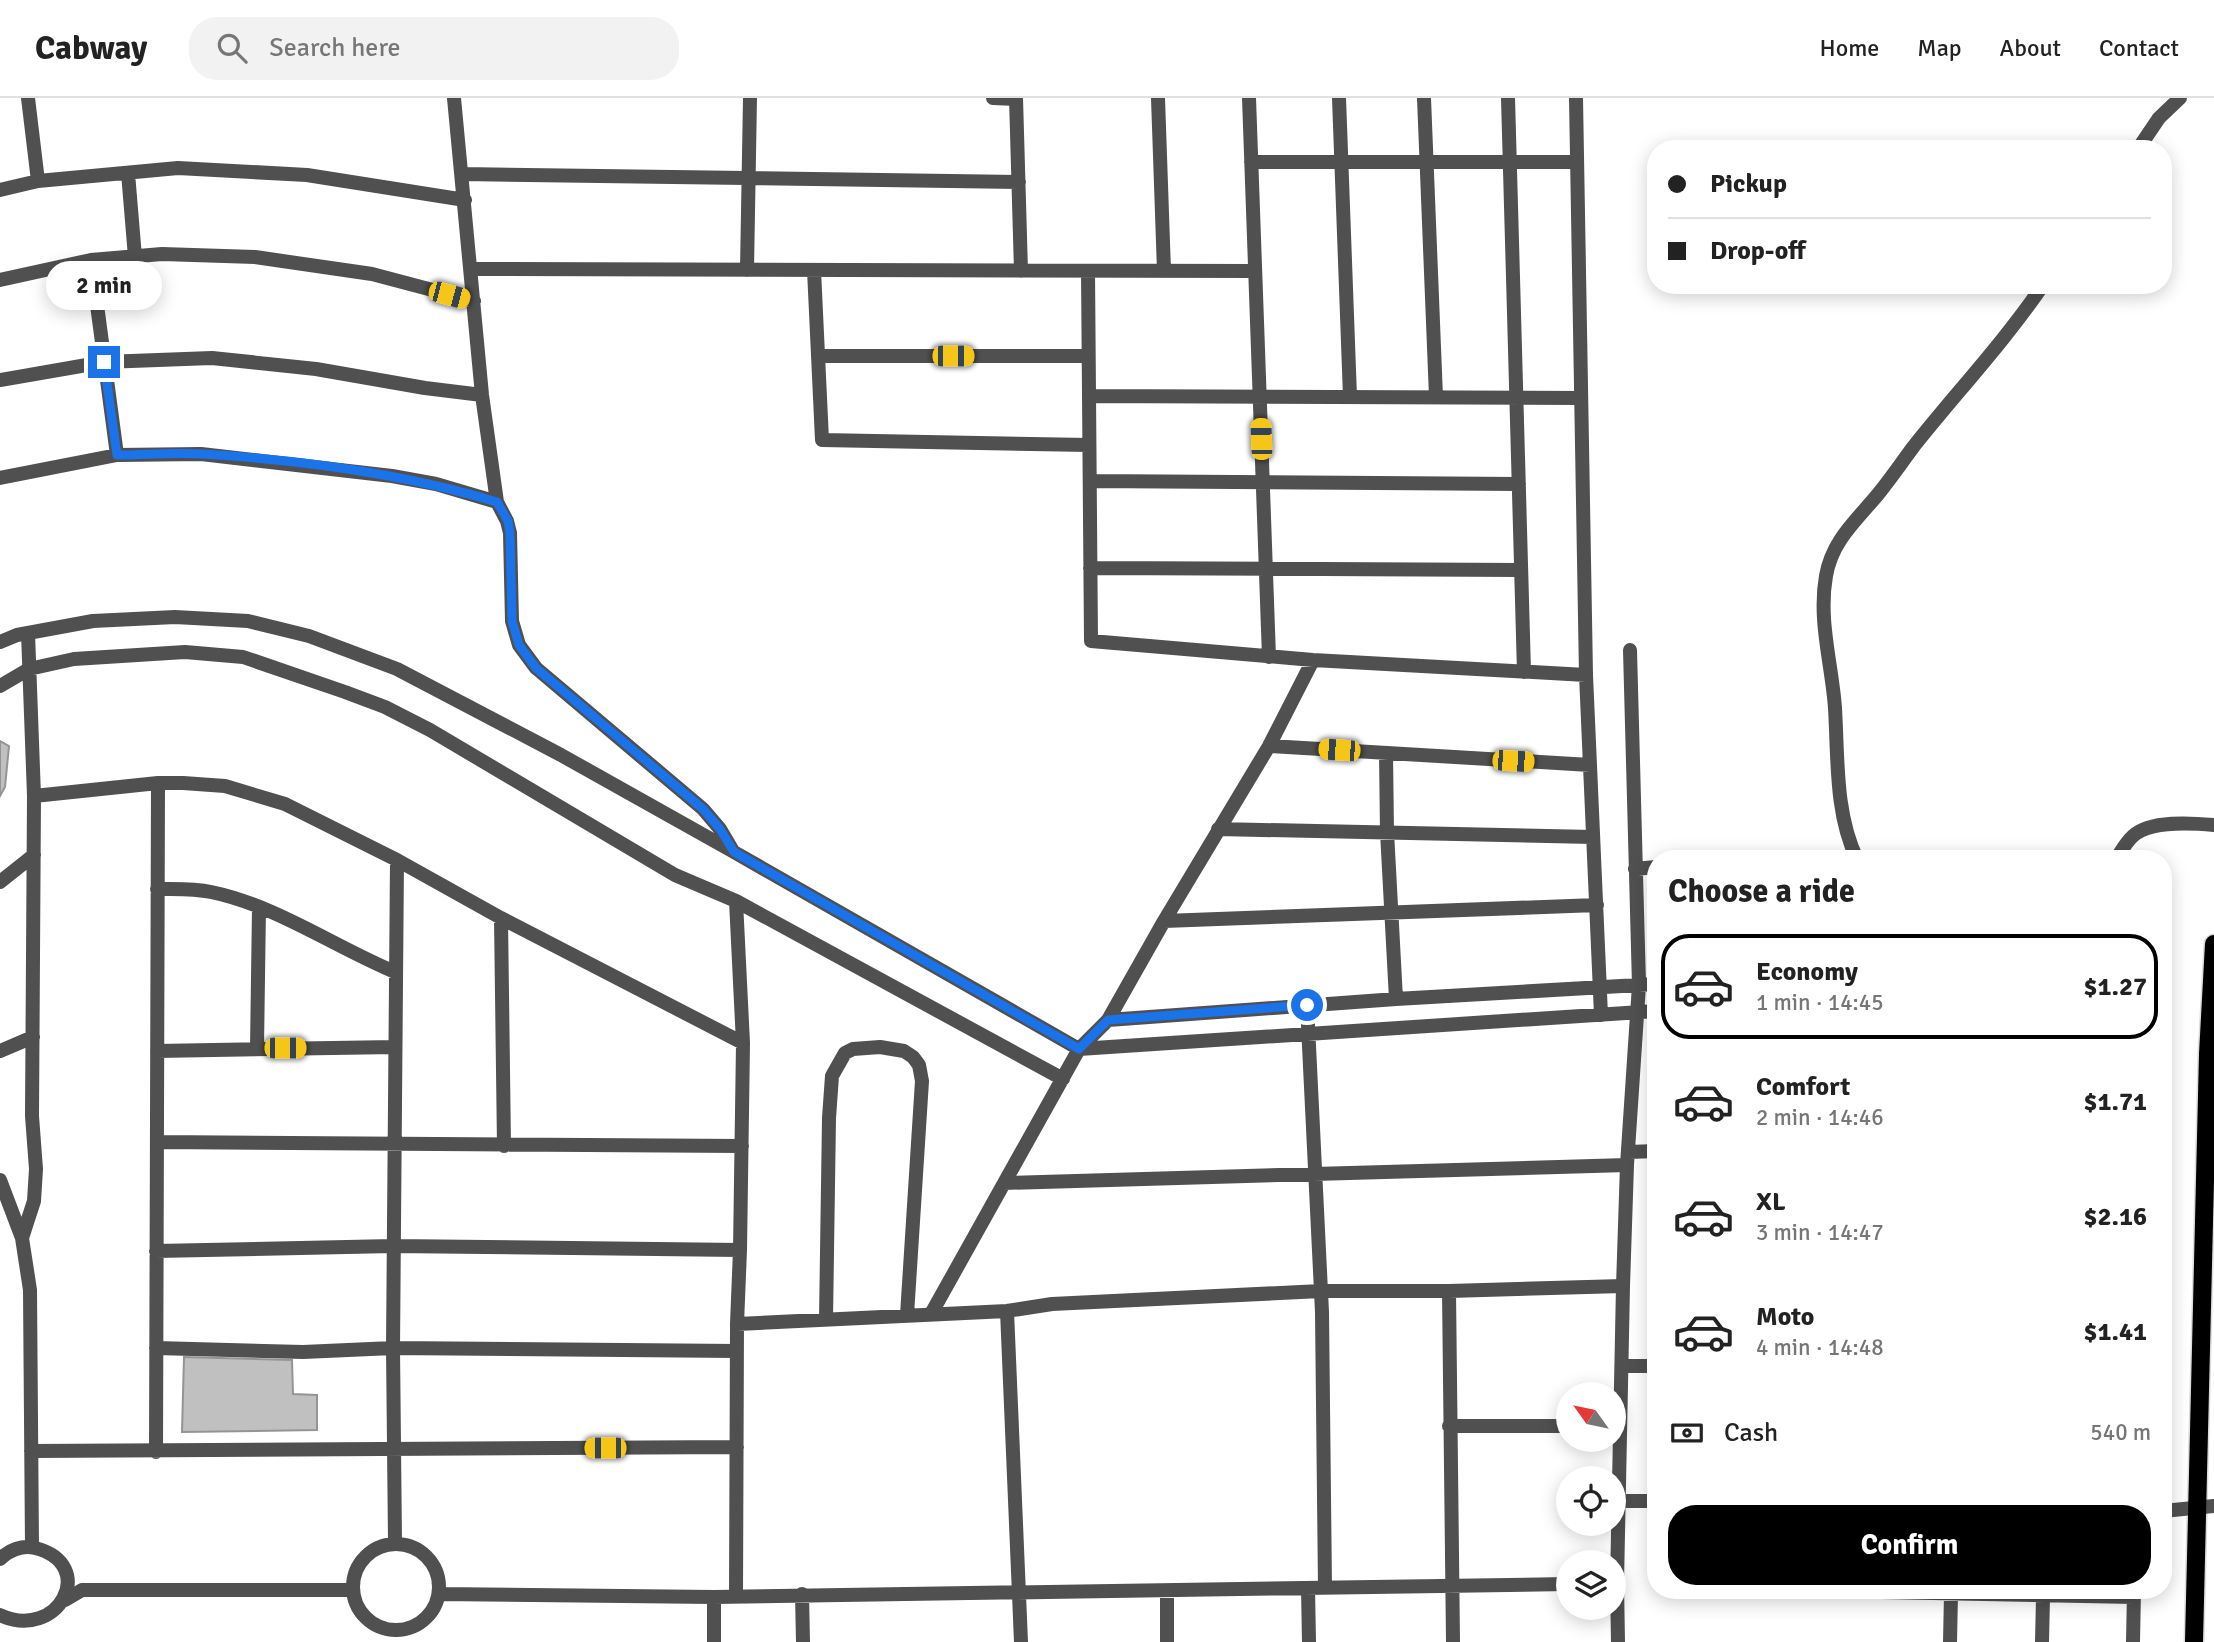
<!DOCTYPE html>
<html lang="en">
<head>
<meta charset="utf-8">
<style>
	:root { --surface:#fff; --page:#f2f2f2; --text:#222; --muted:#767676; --line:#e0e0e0; --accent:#000 }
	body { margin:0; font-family:Signika,sans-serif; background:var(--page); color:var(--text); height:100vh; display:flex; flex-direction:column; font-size:26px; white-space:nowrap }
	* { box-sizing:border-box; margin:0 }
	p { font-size:23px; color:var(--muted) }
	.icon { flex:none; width:38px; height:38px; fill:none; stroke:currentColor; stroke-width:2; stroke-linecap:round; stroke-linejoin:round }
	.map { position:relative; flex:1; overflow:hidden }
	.side { position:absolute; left:1647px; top:752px; width:525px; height:749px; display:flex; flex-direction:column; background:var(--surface); border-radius:28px; box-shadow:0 4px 18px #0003 }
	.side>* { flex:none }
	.top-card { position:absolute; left:1647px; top:42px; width:525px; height:154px; border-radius:28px; box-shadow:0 4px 18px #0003; display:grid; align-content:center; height:154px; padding:0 21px; background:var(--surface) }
	.needle { width:46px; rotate:303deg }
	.fabs { position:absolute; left:1556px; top:1284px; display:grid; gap:14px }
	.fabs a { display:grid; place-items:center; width:70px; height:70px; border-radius:50%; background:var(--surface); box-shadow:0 4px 18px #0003; font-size:35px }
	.end { position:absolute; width:32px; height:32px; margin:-16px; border:9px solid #1a73e8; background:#fff; box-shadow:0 0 0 4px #fff }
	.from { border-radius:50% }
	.bubble { position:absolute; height:49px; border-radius:24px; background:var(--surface); box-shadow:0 4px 18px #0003; font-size:23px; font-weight:800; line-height:49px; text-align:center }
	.car { position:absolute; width:21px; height:42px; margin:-21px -10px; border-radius:9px; box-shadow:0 0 5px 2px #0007; background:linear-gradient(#f5c518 24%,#345 0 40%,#f5c518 0 76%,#345 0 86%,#f5c518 0) }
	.top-card b { display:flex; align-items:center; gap:24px; height:66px; font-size:26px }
	.top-card b+b { border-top:2px solid var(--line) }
	.top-card i { width:18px; height:18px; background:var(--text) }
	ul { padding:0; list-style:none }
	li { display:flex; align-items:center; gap:21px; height:105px; margin:0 14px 10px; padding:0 7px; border:4px solid transparent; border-radius:28px }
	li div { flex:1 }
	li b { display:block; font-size:26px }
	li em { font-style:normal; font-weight:800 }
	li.active { border-color:var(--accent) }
	li>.icon { width:63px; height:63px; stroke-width:1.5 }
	h2 { padding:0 21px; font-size:32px; line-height:84px }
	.pay { display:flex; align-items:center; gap:18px; height:77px; padding:0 21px; font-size:26px }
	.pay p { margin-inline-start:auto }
	.primary-button { display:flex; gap:14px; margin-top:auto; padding:14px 21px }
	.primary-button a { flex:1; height:80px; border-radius:28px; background:var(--accent); color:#fff; font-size:28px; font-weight:800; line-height:80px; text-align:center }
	header { display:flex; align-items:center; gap:42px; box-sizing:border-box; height:98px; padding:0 35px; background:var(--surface); border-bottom:2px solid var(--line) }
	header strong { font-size:33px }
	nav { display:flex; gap:38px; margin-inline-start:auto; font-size:24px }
	.search { width:490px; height:63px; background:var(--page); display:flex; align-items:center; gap:18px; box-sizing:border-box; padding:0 24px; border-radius:28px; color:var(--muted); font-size:26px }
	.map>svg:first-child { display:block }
	.building { fill:#c0c0c0; stroke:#949494; stroke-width:2 }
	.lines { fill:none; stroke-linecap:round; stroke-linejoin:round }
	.primary-casing { stroke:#dbdbdb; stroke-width:21 }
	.street { stroke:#505050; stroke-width:14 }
	.primary { stroke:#000; stroke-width:18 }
	.route { stroke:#1a73e8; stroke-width:9 }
</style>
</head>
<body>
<header>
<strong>Cabway</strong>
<div class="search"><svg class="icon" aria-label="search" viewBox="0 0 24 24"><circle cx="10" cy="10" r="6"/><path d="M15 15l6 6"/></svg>Search here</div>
<nav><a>Home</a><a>Map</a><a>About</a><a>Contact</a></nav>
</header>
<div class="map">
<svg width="2214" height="1544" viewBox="0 0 2214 1544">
	<rect width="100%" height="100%" fill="#fff"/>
	<path class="building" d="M0 643 9 648 5 689 0 698Z
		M184 1259 292 1262 293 1296 317 1297V1332L182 1334Z"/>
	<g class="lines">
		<g class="primary-casing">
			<path id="primary" d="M2194 1544 2208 956 2214 846"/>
		</g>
		<path class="street" d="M28 0 38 83
			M454 0 482 297 497 404 507 423 510 435 512 523 519 547 536 570 703 711 720 731 733 753
			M993 0 1016 1
			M1016 0 1021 173
			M1158 0 1164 173
			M1249 0 1269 559
			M1339 0 1350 299
			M1424 0 1436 299
			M1508 0 1524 574
			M1576 0 1586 577 1601 917
			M2138 51 2159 20 2180 0
			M1251 64H1577
			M128 75 135 159
			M462 76 1019 84
			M0 92 38 83 178 70 307 77 465 102
			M91 162 117 357
			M471 171 1255 173
			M747 172 750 0
			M814 172 822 342 1089 347
			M1088 173 1091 543 1313 562 1586 577
			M0 182 91 162 162 156 255 159 372 176 474 203
			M818 258H1088
			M0 282 104 264 212 260 316 271 425 290 482 297
			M1089 298 1581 300
			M0 380 117 357 201 356 392 378 436 386 497 404
			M1090 383 1519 386
			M1090 470 1521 472
			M0 544 17 537 93 523 175 519 248 523 309 538 397 571 561 657 734 754 1079 951 1656 913
			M0 588 29 571 74 561 185 554 243 559 345 594 385 609 430 632 675 777 736 803 1063 981
			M1269 648 1590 667
			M1386 655 1387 734 1396 901
			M34 698 158 685H183L225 688 285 706 397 762 501 820 743 945
			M1218 731 1593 739
			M1857 761C1835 716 1838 660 1835 610 1832 567 1818 522 1826 478 1832 442 1857 422 1879 395 1891 380 1902 364 1914 348 1957 294 2004 244 2043 187
			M2116 761C2121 754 2126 744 2133 738 2150 722 2192 725 2214 727
			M1635 771 1656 769
			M0 784 34 757
			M157 791C175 791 193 790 211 794 275 807 335 849 395 874
			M501 820 504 1048
			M1164 823 1597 807
			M1307 907 1322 1214 1325 1490
			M1108 922 1396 901 1656 886
			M257 950 259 809
			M0 953 33 939
			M157 953 395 949
			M157 1044 742 1048
			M1629 1054 1656 1053
			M0 1082 22 1140 30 1192 32 1449
			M1004 1085 1627 1067
			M22 1140 34 1103 36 1071 32 1018 34 698 28 535
			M156 1153 393 1148 740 1152
			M1449 1193 1453 1544
			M1007 1213 1021 1544
			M931 1216 1079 951 1108 922 1164 823 1269 648 1313 562
			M826 1222 829 1020 832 978 845 955 853 951 880 949 904 953 913 959 919 967 922 983 907 1217
			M737 1226 1007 1213 1052 1206 1321 1193H1449L1623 1188
			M156 1250 303 1254 393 1250 737 1253
			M1622 1268H1656
			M1449 1328H1568
			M31 1353 737 1349
			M156 1354 158 685
			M1619 1403H1656
			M2163 1413 2214 1408
			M395 1444 393 1250 397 762
			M353 1489a43 43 0 1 1 86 0a43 43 0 1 1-86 0Z
			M0 1461C9 1452 22 1447 35 1450 99 1466 59 1544 0 1517
			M1308 1490 1309 1544
			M1167 1493V1544
			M1882 1494 2134 1499
			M439 1496 714 1499 1568 1486
			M802 1496 803 1544
			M736 1497 737 1226 740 1152 743 945 736 803
			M714 1499V1544
			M65 1502 82 1492H352
			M1618 1544 1617 1485 1623 1188 1627 1067 1639 887 1630 552
			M1950 1544 1951 1496
			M2042 1544 2043 1499
			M2133 1544 2134 1493"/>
		<use href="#primary" class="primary"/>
	</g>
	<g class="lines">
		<path class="route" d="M104 264 117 357C145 357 174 354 202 356 301 362 402 375 497 404L508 423 510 435 512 523 519 547 536 570 703 711 720 731 734 754 1079 951 1108 922 1307 907"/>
	</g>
</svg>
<div class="fabs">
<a><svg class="needle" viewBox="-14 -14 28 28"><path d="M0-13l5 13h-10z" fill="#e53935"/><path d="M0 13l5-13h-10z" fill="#767676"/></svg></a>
<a><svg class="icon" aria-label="locate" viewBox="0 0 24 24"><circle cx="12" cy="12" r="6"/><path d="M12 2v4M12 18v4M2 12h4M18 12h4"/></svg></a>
<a><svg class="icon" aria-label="layers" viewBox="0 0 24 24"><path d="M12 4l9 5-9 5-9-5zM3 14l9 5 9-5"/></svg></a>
</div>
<i class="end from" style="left:1307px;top:907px"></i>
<i class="end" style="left:104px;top:264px"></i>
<div class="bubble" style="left:46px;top:163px;width:116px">2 min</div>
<i class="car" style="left:449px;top:197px;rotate:105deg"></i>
<i class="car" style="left:953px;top:258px;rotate:90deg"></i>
<i class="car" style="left:1261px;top:341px;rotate:358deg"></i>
<i class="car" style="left:1339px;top:652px;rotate:274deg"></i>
<i class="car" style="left:1513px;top:663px;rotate:93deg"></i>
<i class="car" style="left:285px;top:950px;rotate:90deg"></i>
<i class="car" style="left:605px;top:1350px;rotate:270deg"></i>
<div class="top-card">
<b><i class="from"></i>Pickup</b>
<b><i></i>Drop-off</b>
</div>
<section class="side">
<h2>Choose a ride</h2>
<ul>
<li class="active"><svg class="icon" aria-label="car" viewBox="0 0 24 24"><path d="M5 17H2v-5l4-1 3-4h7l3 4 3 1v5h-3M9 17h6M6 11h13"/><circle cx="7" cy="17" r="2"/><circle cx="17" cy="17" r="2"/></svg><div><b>Economy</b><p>1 min · 14:45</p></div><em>$1.27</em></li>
<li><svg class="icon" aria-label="car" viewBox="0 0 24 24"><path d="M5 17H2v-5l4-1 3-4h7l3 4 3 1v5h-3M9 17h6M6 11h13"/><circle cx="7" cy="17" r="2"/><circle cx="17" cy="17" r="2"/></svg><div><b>Comfort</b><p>2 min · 14:46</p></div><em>$1.71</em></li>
<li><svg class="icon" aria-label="car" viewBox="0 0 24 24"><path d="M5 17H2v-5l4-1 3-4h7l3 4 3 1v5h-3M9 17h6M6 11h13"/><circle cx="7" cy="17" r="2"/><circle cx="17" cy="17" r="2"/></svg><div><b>XL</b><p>3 min · 14:47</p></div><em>$2.16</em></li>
<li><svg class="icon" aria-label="car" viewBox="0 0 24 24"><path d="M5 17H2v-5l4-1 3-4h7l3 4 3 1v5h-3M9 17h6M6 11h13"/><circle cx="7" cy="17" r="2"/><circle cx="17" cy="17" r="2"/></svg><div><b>Moto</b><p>4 min · 14:48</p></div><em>$1.41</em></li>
</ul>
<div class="pay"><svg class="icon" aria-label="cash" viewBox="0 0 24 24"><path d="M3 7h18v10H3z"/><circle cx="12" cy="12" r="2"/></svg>Cash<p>540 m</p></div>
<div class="primary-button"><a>Confirm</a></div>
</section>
</div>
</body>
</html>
